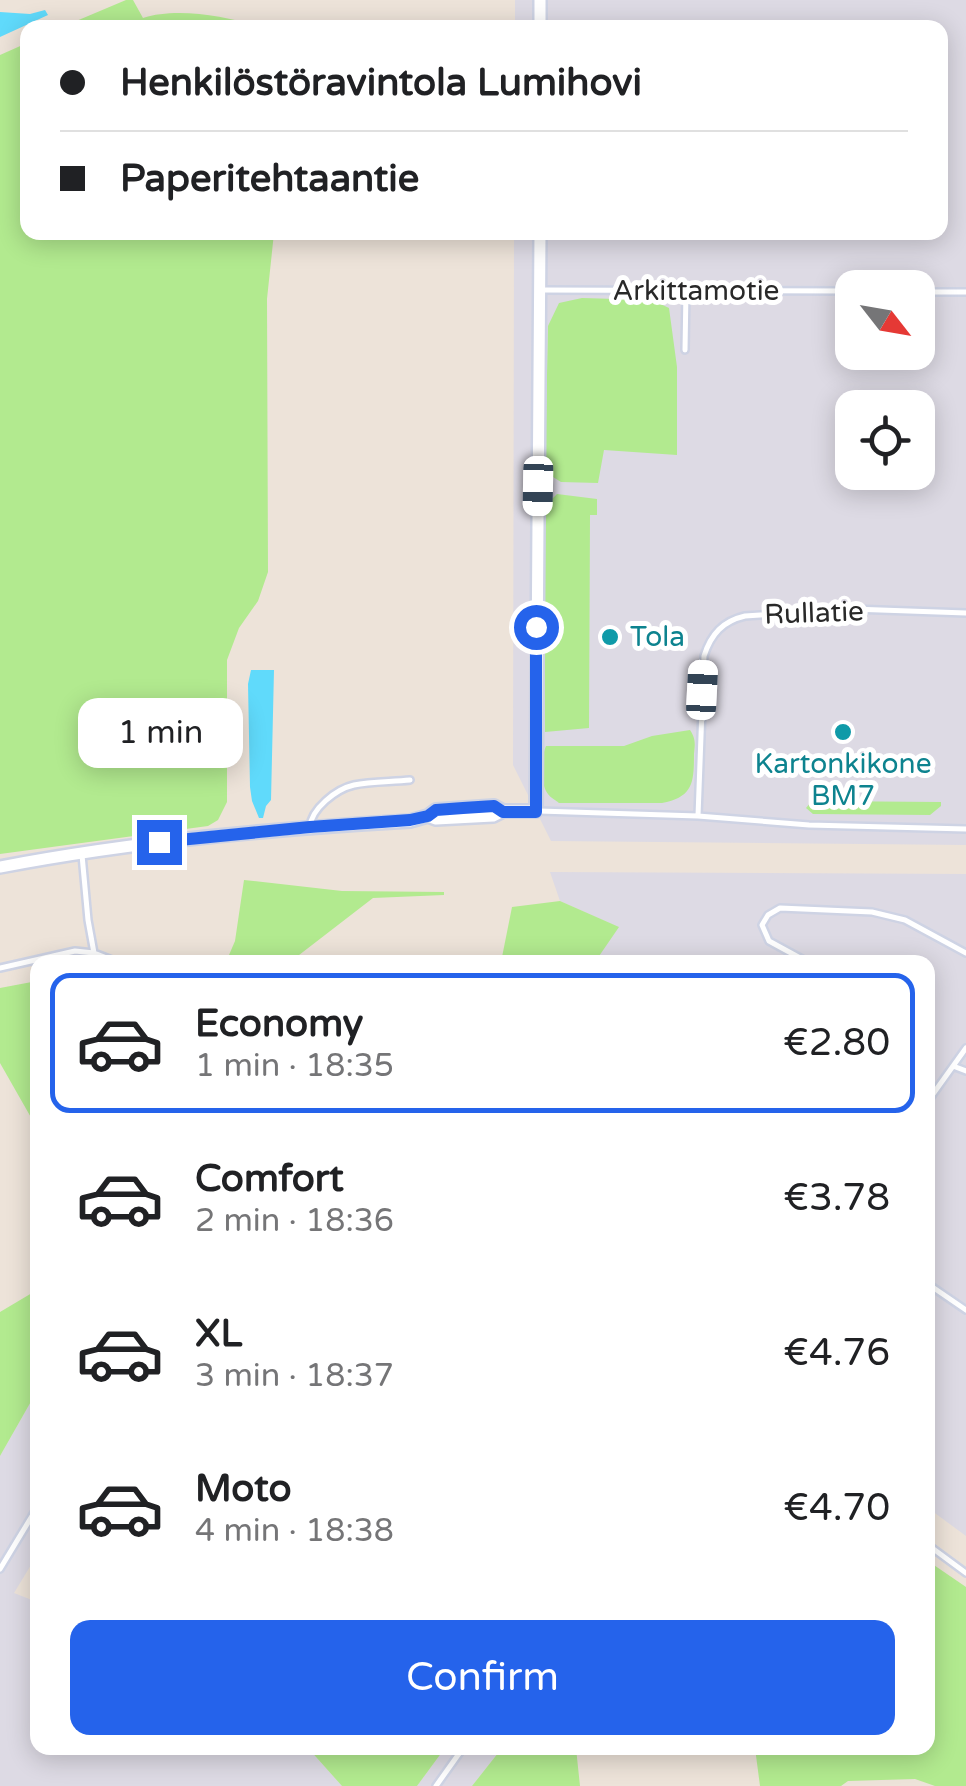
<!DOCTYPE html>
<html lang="en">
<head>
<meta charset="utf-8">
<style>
	:root { --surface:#fff; --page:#f6f6f6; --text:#202124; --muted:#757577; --line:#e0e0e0; --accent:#2563eb }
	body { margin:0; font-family:"Varela Round",sans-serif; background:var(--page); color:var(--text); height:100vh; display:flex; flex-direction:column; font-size:38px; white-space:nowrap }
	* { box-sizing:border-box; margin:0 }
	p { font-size:32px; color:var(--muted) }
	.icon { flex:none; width:55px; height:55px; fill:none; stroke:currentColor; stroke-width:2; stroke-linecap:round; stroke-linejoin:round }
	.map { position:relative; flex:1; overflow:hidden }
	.drawer { position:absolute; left:30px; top:955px; width:905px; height:800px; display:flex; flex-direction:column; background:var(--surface); border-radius:20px; box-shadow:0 5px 25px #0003 }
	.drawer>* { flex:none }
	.banner { position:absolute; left:20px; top:20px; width:928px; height:220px; border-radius:20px; box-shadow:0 5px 25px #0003; display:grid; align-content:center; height:220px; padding:0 40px; background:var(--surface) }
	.needle { width:65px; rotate:121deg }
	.tools { position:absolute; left:835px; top:270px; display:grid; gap:20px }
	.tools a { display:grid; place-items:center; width:100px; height:100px; border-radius:20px; background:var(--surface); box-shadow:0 5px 25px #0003; font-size:50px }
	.end { position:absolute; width:45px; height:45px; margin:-22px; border:12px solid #2563eb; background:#fff; box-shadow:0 0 0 5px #fff }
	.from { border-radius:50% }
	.bubble { position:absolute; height:70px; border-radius:20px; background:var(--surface); box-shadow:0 5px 25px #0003; font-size:32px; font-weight:600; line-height:70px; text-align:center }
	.car { position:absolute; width:30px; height:60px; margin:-30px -15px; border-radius:12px; box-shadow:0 0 8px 2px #0007; background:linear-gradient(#fff 24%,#345 0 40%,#fff 0 76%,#345 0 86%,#fff 0) }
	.banner b { display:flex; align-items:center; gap:35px; height:95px; font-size:38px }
	.banner b+b { border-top:2px solid var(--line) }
	.banner i { width:25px; height:25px; background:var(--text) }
	ul { padding:18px 0 0; list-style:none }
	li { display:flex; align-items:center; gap:30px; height:140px; margin:0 20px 15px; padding:0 20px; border:5px solid transparent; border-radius:20px }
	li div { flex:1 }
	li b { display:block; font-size:38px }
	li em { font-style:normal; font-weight:600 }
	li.selected { border-color:var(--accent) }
	li>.icon { width:90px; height:90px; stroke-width:1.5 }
	.primary-button { display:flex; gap:20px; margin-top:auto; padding:20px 40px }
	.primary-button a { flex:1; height:115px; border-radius:20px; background:var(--accent); color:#fff; font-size:40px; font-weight:600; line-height:115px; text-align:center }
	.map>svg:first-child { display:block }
	.industrial { fill:#dddae4; fill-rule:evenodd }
	.green { fill:#b2ea8f }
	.water { fill:#60dafb }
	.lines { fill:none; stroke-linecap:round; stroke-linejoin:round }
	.service-casing { stroke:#ced3e4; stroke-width:10 }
	.minor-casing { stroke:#ced3e4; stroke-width:16 }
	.service { stroke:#fff; stroke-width:5 }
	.minor { stroke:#fff; stroke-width:11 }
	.route { stroke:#2563eb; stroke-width:12 }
	.culture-dot { fill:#0f9aa8; stroke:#fff; stroke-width:4 }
	.labels { text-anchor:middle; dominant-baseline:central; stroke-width:10; stroke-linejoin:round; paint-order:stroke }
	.street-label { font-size:28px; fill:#292929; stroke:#fff }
	.culture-label { font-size:28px; fill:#0d838f; stroke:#fff; text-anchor:start }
</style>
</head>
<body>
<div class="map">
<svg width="966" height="1786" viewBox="0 0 966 1786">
	<rect width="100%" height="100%" fill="#ede3d9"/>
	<path class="industrial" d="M515 0H966V845L551 841 513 765 514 233 940 232V28L515 27ZM852 288H918V352H852ZM852 408H918V472H852Z
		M550 872 966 874V1536L928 1508V962H595L618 927 560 901Z
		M37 1391V1555L14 1593 37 1602 38 1748H308L342 1786H0V1456Z
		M445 1748H502L472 1786H417Z"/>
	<path class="green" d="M126 0H133L143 18C176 7 227 16 260 27H62Z
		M27 43 28 232 274 233 267 299 268 572 258 601 239 628 227 660V802L218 820 208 826 0 854V55Z
		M582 298 652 300 669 308 677 367V455L604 450 598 483 561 482 545 472 548 326 559 303Z
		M557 494 597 499V515H590L589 728 545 732 544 507Z
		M690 730C696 739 695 744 694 754 694 783 693 797 662 803H559C554 799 549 797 546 791 540 779 541 757 546 746H624L652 736Z
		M812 801 941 802V806L930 815 813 814 806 808Z
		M244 880 342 891 444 892V895L373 898 290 962H226L235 941Z
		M560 901 619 927 595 962H501L512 907Z
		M37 981H38L37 1128 0 1063V988Z
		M37 1290V1391L0 1456V1312Z
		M928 1561 966 1587V1786H935L915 1779 848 1781 841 1786H760L755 1748H928Z
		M308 1748H445L417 1786H342Z
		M502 1748H576L580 1786H472Z"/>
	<path class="water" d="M45 10 48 15 0 37V12L30 14Z
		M251 670H274L271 800 266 806 263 818H259L252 801 250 787 248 684Z"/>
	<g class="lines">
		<g class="service-casing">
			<path id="service" d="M542 290 852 291
				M918 292H966
				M685 350 686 291
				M539 811 698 816 704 656C711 634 723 621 745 616L852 609 966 613
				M698 816 809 825 966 829
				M310 827C311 809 336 789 354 785 371 781 392 782 410 780
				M82 855 88 920 94 953
				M802 959 769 941 762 925 768 915 780 908 872 912 905 920 966 953
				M0 968 75 951 94 953 117 962
				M953 1066 966 1071
				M928 1101 966 1048
				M928 1284 966 1310
				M928 1545 966 1573
				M0 1569 38 1506
				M436 1786 463 1748"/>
		</g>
		<g class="minor-casing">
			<path id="minor" d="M540 0V28
				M494 806 503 811 493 816 436 819 428 816 436 810Z
				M503 811H536L540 232
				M0 867C136 841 272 829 410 821L428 816"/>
		</g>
		<use href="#service" class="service"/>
		<use href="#minor" class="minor"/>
	</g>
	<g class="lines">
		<path class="route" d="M159 842 310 827 410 820 428 816 436 810 463 808 494 806 503 812H536V627"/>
	</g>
	<g class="culture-dot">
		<circle cx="610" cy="637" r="10"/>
		<circle cx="843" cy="732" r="10"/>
	</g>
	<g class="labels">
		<g class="street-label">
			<text x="696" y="291">Arkittamotie</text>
			<text transform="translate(814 613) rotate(-2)">Rullatie</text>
		</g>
		<g class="culture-label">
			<text x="630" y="637">Tola</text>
			<text x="843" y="764" text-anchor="middle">Kartonkikone<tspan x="843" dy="32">BM7</tspan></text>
		</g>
	</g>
</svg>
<div class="tools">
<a><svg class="needle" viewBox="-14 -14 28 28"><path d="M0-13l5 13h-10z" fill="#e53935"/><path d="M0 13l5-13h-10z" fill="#757577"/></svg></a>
<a><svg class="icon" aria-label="locate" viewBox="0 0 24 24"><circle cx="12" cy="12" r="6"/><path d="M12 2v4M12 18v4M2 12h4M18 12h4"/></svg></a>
</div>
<i class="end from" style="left:536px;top:627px"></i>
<i class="end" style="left:159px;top:842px"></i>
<div class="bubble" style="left:78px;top:698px;width:165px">1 min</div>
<i class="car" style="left:538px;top:486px;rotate:181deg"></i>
<i class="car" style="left:702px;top:690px;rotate:3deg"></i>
<div class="banner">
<b><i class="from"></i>Henkilöstöravintola Lumihovi</b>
<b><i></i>Paperitehtaantie</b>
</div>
<section class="drawer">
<ul>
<li class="selected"><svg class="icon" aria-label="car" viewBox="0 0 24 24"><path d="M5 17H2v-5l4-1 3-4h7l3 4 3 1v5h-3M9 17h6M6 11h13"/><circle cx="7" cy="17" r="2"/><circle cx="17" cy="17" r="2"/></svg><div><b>Economy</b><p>1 min · 18:35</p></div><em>€2.80</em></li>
<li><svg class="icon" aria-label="car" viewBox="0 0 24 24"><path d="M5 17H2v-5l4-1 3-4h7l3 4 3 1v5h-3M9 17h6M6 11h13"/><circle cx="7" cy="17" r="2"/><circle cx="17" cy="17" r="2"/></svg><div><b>Comfort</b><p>2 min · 18:36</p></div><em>€3.78</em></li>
<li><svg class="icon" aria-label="car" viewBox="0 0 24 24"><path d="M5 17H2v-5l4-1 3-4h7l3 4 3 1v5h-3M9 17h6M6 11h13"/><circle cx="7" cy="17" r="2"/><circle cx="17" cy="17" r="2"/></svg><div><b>XL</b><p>3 min · 18:37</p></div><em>€4.76</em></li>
<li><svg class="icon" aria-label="car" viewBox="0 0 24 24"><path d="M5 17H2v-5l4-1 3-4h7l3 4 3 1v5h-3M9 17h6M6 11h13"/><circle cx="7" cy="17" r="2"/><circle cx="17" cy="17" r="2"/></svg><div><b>Moto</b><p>4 min · 18:38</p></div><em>€4.70</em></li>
</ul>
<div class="primary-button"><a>Confirm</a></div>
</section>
</div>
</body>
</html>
